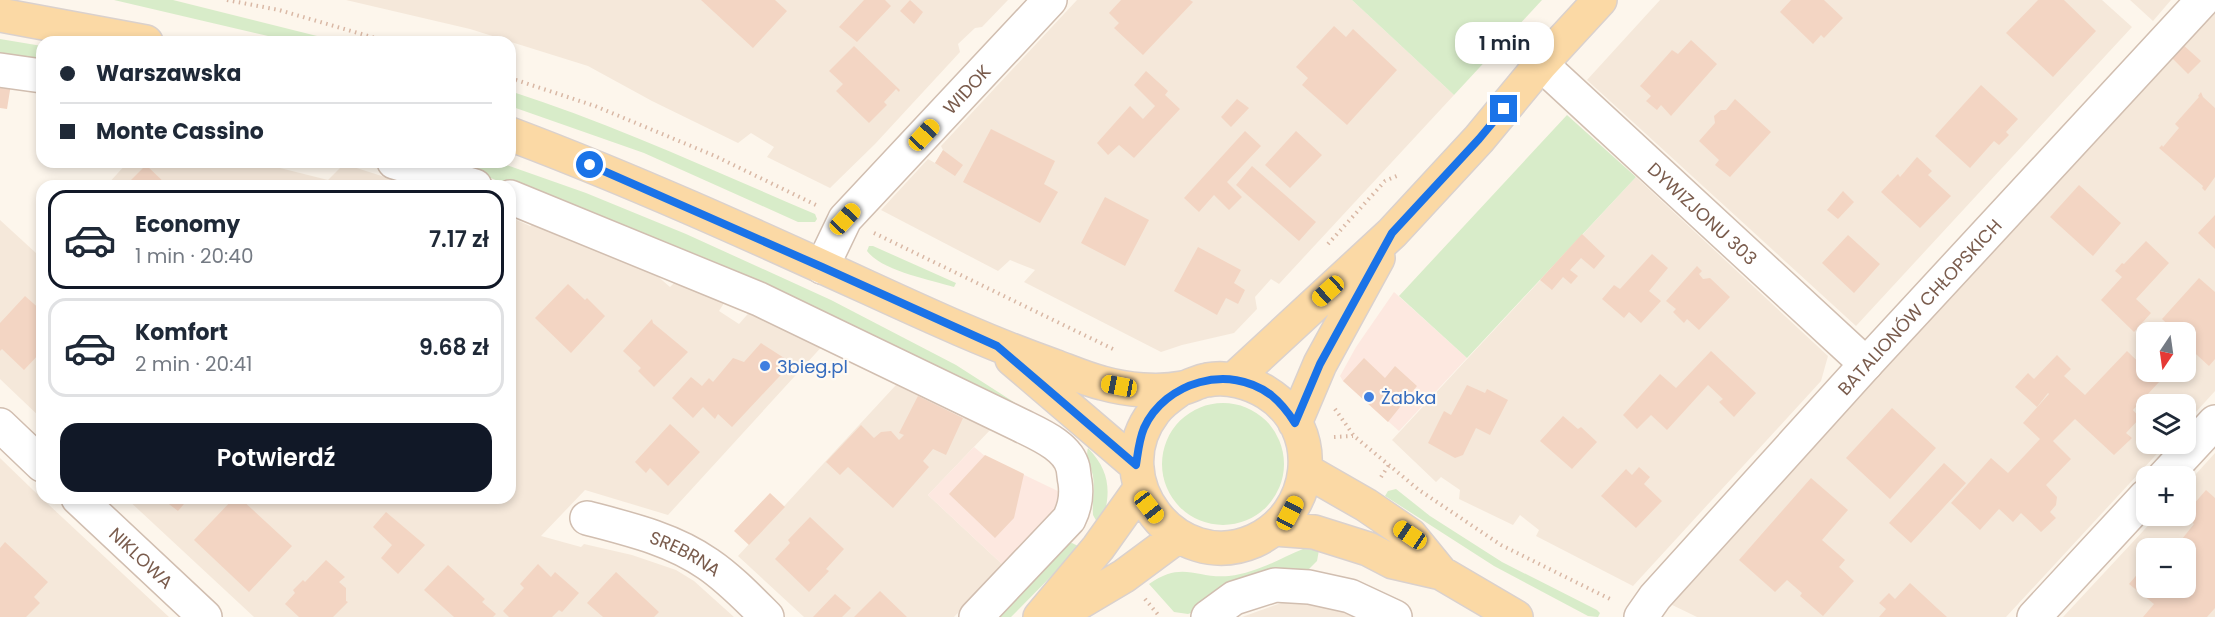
<!DOCTYPE html>
<html lang="pl">
<head>
<meta charset="utf-8">
<style>
	:root { --surface:#fff; --page:#f6f6f7; --text:#1f2937; --muted:#747a83; --line:#e0e1e3; --accent:#111827 }
	body { margin:0; font-family:Poppins,sans-serif; background:var(--page); color:var(--text); height:100vh; display:flex; flex-direction:column; font-size:22px; white-space:nowrap }
	* { box-sizing:border-box; margin:0 }
	p { font-size:20px; color:var(--muted) }
	.icon { flex:none; width:33px; height:33px; fill:none; stroke:currentColor; stroke-width:2; stroke-linecap:round; stroke-linejoin:round }
	.map { position:relative; flex:1; overflow:hidden }
	.details { position:absolute; left:36px; top:180px; width:480px; height:324px; display:flex; flex-direction:column; background:var(--surface); border-radius:18px; box-shadow:0 3px 9px #0003 }
	.details>* { flex:none }
	.hud { position:absolute; left:36px; top:36px; width:480px; height:132px; border-radius:18px; box-shadow:0 3px 9px #0003; display:grid; align-content:center; height:132px; padding:0 24px; background:var(--surface) }
	.needle { width:39px; rotate:193deg }
	.tools { position:absolute; left:2136px; top:322px; display:grid; gap:12px }
	.tools a { display:grid; place-items:center; width:60px; height:60px; border-radius:12px; background:var(--surface); box-shadow:0 3px 9px #0003; font-size:30px }
	.end { position:absolute; width:27px; height:27px; margin:-14px; border:8px solid #1a73e8; background:#fff; box-shadow:0 0 0 3px #fff }
	.from { border-radius:50% }
	.bubble { position:absolute; height:42px; border-radius:18px; background:var(--surface); box-shadow:0 3px 9px #0003; font-size:20px; font-weight:600; line-height:42px; text-align:center }
	.car { position:absolute; width:18px; height:36px; margin:-18px -9px; border-radius:8px; box-shadow:0 0 4px 2px #0007; background:linear-gradient(#f5c518 24%,#345 0 40%,#f5c518 0 76%,#345 0 86%,#f5c518 0) }
	.hud b { display:flex; align-items:center; gap:21px; height:57px; font-size:22px }
	.hud b+b { border-top:2px solid var(--line) }
	.hud i { width:15px; height:15px; background:var(--text) }
	ul { padding:10px 0 0; list-style:none }
	li { display:flex; align-items:center; gap:18px; height:99px; margin:0 12px 9px; padding:0 12px; border:3px solid var(--line); border-radius:18px }
	li div { flex:1 }
	li b { display:block; font-size:22px }
	li em { font-style:normal; font-weight:600 }
	li.on { border-color:var(--accent) }
	li>.icon { width:54px; height:54px; stroke-width:1.5 }
	.primary-button { display:flex; gap:12px; margin-top:auto; padding:12px 24px }
	.primary-button a { flex:1; height:69px; border-radius:18px; background:var(--accent); color:#fff; font-size:24px; font-weight:600; line-height:69px; text-align:center }
	.map>svg:first-child { display:block }
	.residential { fill:#f5e8da; fill-rule:evenodd }
	.commercial { fill:#fde8e0 }
	.green { fill:#d8ecc9 }
	.building { fill:#f3d5c3 }
	.lines { fill:none; stroke-linecap:round; stroke-linejoin:round }
	.minor-casing { stroke:#d1beb0; stroke-width:36 }
	.major-casing { stroke:#dad1cd; stroke-width:36 }
	.path { stroke:#d9b8a5; stroke-width:4; stroke-dasharray:1.5 4.5; stroke-linecap:butt }
	.minor { stroke:#fff; stroke-width:33 }
	.major { stroke:#fbd9a5; stroke-width:33 }
	.route { stroke:#1a73e8; stroke-width:8 }
	.shop-dot { fill:#3f7fe0; stroke:#fffaf3; stroke-width:2 }
	.labels { text-anchor:middle; dominant-baseline:central; stroke-width:4.5; stroke-linejoin:round; paint-order:stroke }
	.street-label { font-size:18px; fill:#7a5c4d; stroke:#fffaf3 }
	.shop-label { font-size:18px; fill:#366cbe; stroke:#fffaf3; text-anchor:start }
</style>
</head>
<body>
<div class="map">
<svg width="2215" height="617" viewBox="0 0 2215 617">
	<rect width="100%" height="100%" fill="#fdf6ec"/>
	<path class="residential" d="M346 0H1008L982 27 975 28 958 44 960 52 875 144 830 188 767 157 774 147 751 133 738 143 652 101 588 66 470 29Z
		M1077 0H1352L1454 95 1279 284 1271 279 1255 297 1257 309 1234 333 1182 345 1161 352 1024 282 1035 270 1010 260 998 271 881 210 928 159 935 163 943 150 941 146Z
		M1660 0H2102L2132 27 1856 326 1587 80Z
		M2130 0H2171L2153 21Z
		M2215 4V391L2186 423V405H2146V444H2166L2006 617H1697L1666 602ZM2146 333H2186V372H2146Z
		M128 162H256L328 180 344 164 413 186H106Z
		M1636 177 1828 356 1821 381 1633 586 1536 536 1539 530 1520 515 1513 525 1459 499 1460 490 1441 477 1436 482 1392 440Z
		M510 217 530 226 538 220 648 268 670 287 680 277 726 300 719 311 739 324 753 308 826 342 668 515 585 490 541 536 581 547 584 544 632 555 676 570 694 581 734 617H254L126 498H510Z
		M0 220 36 253 42 255V419L0 379Z
		M896 385 963 418 965 415 992 428 928 495 1003 565 954 617H804L738 556Z
		M2215 453V617H2063L2157 516H2186V485ZM2146 549H2186V588H2146Z
		M0 458 33 490 169 617H0Z
		M1304 602 1370 617H1242L1281 603Z"/>
	<path class="commercial" d="M1394 292 1467 358 1399 431 1343 381 1340 376 1356 347Z
		M974 447 985 456 1062 493 1059 505 1003 565 928 495Z"/>
	<path class="green" d="M114 0H173L341 42H294Z
		M1352 0H1542L1454 95Z
		M0 39 42 46V65L0 57Z
		M510 91C615 125 714 171 815 214L817 219 815 222H798L644 153 510 106Z
		M1567 115 1636 177 1467 358 1399 296Z
		M442 162H498L586 193 686 234 831 300 956 365 1054 428 698 258 480 174Z
		M869 246H873L956 283 954 287C931 280 882 271 867 251Z
		M1162 464a61 61 0 1 1 122 0a61 61 0 1 1-122 0Z
		M1088 448C1111 472 1111 493 1102 523L1098 524 1093 515C1092 502 1095 490 1093 476 1091 466 1085 458 1088 448Z
		M1396 489 1430 516 1502 562 1597 610 1600 613 1598 617 1588 616 1494 566 1385 496 1388 491Z
		M1072 543 1080 547 1011 617H994L1064 544Z
		M1303 549 1319 550 1317 561 1309 569 1188 614 1174 612 1149 584C1183 560 1196 579 1229 576 1256 573 1279 559 1303 549Z"/>
	<path class="building" d="M701 0H775L787 11 753 48Z
		M864 0H885L891 6 857 42 839 27Z
		M910 0 923 12 914 24 900 11Z
		M1121 0H1190L1193 2 1143 55 1114 28 1119 23 1109 13Z
		M1791 0H1824L1843 18 1824 38 1821 35 1813 44 1780 12Z
		M2038 0H2064L2096 31 2053 77 2006 33Z
		M1334 26 1346 37 1353 29 1397 70 1347 125 1302 85 1308 78 1296 67Z
		M1691 40 1717 64 1671 116 1661 105 1657 110 1646 101 1651 96 1640 86 1672 50 1678 54Z
		M2181 43 2201 61 2188 74 2169 55Z
		M854 46 900 90 899 92 896 89 884 102 887 105 869 123 836 91 843 84 829 71Z
		M1146 71 1168 91 1165 95 1180 109 1134 158 1119 145 1108 155 1097 143 1130 106 1143 119 1155 106 1134 85Z
		M0 82 11 84 7 109 0 108Z
		M1981 85 2018 119 2006 132 2009 135 1999 145 1994 141 1970 168 1935 136Z
		M2201 92 2203 97 2215 108V177L2205 191 2202 188 2203 186 2159 148 2162 145 2163 147 2179 128 2175 124 2199 97 2198 96Z
		M1237 99 1249 108 1231 127 1221 117Z
		M1735 99 1771 132 1730 177 1715 165 1719 160 1699 141 1715 123 1714 116 1721 110H1726Z
		M991 129 1055 161 1044 184 1058 192 1040 223 963 182Z
		M1245 131 1261 146 1227 182 1242 197 1229 210 1214 195 1199 212 1184 198Z
		M1296 131 1322 155 1290 188 1265 165Z
		M943 150 963 165 955 176 935 163Z
		M1917 157 1932 171 1928 175 1951 196 1920 228 1881 192 1898 174 1900 177Z
		M146 165 168 186H125Z
		M1252 166 1316 222 1299 241 1236 185Z
		M2079 185 2121 223 2093 256 2050 217Z
		M1843 191 1854 202 1838 219 1827 210Z
		M1105 197 1149 220 1125 266 1081 243Z
		M2215 215V249L2198 233Z
		M1582 234 1605 256 1594 269 1581 258 1570 270 1578 276 1571 284 1563 277 1552 290 1540 280Z
		M1848 235 1880 264 1854 293 1822 263Z
		M2146 241 2169 263 2136 299 2151 313 2134 332 2101 300 2122 277 2115 271 2122 263 2124 264Z
		M1198 247 1241 270 1234 283 1245 290 1238 304 1226 298 1217 315 1174 291Z
		M1652 254 1668 268 1649 291 1661 301 1641 323 1629 312 1624 318 1602 299 1614 285 1620 289Z
		M1697 266 1702 271 1699 274 1703 279 1710 278 1730 297 1699 330 1687 319 1684 323 1673 312 1676 309 1666 301Z
		M2199 278 2215 292V359L2209 366 2186 345V333H2177L2162 319Z
		M568 284 585 300 587 298 605 316 571 353 535 318Z
		M25 296 42 311V351L24 370 2 349 0 351V323Z
		M652 319 653 323 688 352 654 387 638 371 641 368 623 351Z
		M761 343 792 363 732 427 718 414 715 419 703 407 693 418 672 398 691 377 702 386 709 378 713 382 733 358 744 362Z
		M1711 351 1756 393 1734 417 1719 402 1723 399 1708 385 1667 430 1651 415 1637 429 1623 415 1660 374 1676 388Z
		M2127 351 2159 382 2133 410 2140 418 2126 433 2132 438 2114 455 2075 419 2053 441 2071 459 2046 485 2057 497 2056 505 2050 512 2056 518 2041 532 2021 513 2013 522 1999 509 1980 530 1951 503 1991 458 2008 473 2040 439 2023 423 2049 394 2048 393 2037 407 2015 387 2028 373 2034 379 2057 355 2071 369 2064 376 2085 395Z
		M1364 358 1385 378 1395 366 1417 386 1388 422 1343 381Z
		M1467 385 1485 393 1487 389 1508 400 1490 435 1476 428 1463 455 1455 458 1428 443 1444 411 1451 415Z
		M918 396 963 418 946 455 933 449 923 461 929 467 893 508 848 467 840 475 826 462 861 425 874 438 881 432 891 431 899 440 904 435 899 433Z
		M1892 408 1936 448 1890 499 1846 458Z
		M1563 416 1578 429 1581 427 1597 442 1572 469 1540 441Z
		M670 424 700 452 668 486 650 468 646 473 635 462Z
		M985 455 1024 474 1014 518 995 538 949 494Z
		M1944 463 1966 483 1911 543 1889 523Z
		M1639 467 1650 477 1644 484 1662 501 1636 528 1601 496 1626 469 1632 475Z
		M1811 478 1848 510 1822 540 1845 560 1839 567 1854 581 1823 616 1800 596 1802 593 1787 580 1775 592 1739 560Z
		M2206 490 2215 498V608L2207 617H2143L2154 604 2129 584 2146 564V588H2186V549H2174L2194 524 2186 517V513Z
		M770 493 785 507 749 545 734 531Z
		M161 498H189L178 511Z
		M234 498H240L292 546 249 592 194 540Z
		M386 512 425 545 398 574 381 558 392 545 373 527Z
		M810 517 844 549 826 569 829 571 809 592 775 559 790 543 788 540Z
		M5 542 48 582 34 597 40 603 26 617H0V548Z
		M326 560 345 577 339 582 346 588V601L348 602 333 617H299L285 604 295 593 293 590 303 580 305 582Z
		M538 564 551 577 555 572 579 593 562 612 559 610 552 617H509L503 611 524 588 520 584Z
		M448 565 485 599 482 602 496 614 493 617H454L424 590Z
		M616 572 659 612 654 617H603L587 603Z
		M1910 583 1937 608 1947 617H1879L1886 609 1879 603 1889 593 1895 599Z
		M880 591 907 617H854Z
		M835 594 851 608 842 617H813Z"/>
	<g class="lines">
		<g class="minor-casing">
			<g id="minor">
				<path id="s1" d="M1541 64 1866 364"/>
				<path d="M0 70 42 76"/>
				<path d="M394 162 475 186"/>
				<path d="M510 197 759 299 1020 425C1038 434 1068 446 1073 468 1074 473 1074 478 1075 482 1077 495 1075 507 1069 519L976 617"/>
				<path id="s2" d="M822 267 845 219 1050 0"/>
				<path d="M0 425 42 465"/>
				<path d="M2164 477 2215 422"/>
				<path id="s3" d="M78 498 205 617"/>
				<path id="s4" d="M587 518C629 529 672 539 708 564 730 579 749 599 767 617"/>
				<path d="M1208 617 1234 598 1275 585 1309 587 1350 596 1395 617"/>
				<path id="s5" d="M1641 617 1655 597 1866 364 2203 0"/>
				<path d="M2034 617 2146 496"/>
			</g>
		</g>
		<g class="major-casing">
			<path id="major" d="M0 15 146 42
				M510 134C632 180 751 234 869 288 930 316 991 344 1054 366 1070 372 1086 379 1102 383 1127 390 1158 393 1183 388 1191 386 1199 381 1207 380 1227 376 1250 382 1267 393 1325 429 1314 514 1254 541 1176 575 1102 479 1154 412 1161 402 1172 395 1182 388
				M1012 359 1136 465
				M1233 380 1392 233 1479 139 1541 64 1600 0
				M1295 423 1320 364 1378 258
				M1305 470 1366 505 1410 535 1441 573
				M1274 529 1314 532 1368 549 1393 562 1441 573 1516 617
				M1040 617 1098 548 1140 489
				M1055 617 1124 576 1178 536"/>
		</g>
		<path class="path" d="M227 0 279 10 389 42
			M510 78 595 106 715 156 816 205
			M874 233 1113 349
			M1328 244 1385 181 1399 175
			M1335 409 1354 436 1419 490 1501 545 1612 600
			M1334 437 1353 436
			M1381 477 1389 465
			M1145 599 1160 617"/>
		<use href="#minor" class="minor"/>
		<use href="#major" class="major"/>
	</g>
	<g class="lines">
		<path class="route" d="M590 165 822 267 997 346 1136 465C1138 452 1139 440 1144 428 1165 382 1229 363 1271 395 1281 403 1288 412 1295 423L1320 364 1392 233 1479 139 1504 109"/>
	</g>
	<g class="shop-dot">
		<circle cx="765" cy="366" r="6"/>
		<circle cx="1369" cy="397" r="6"/>
	</g>
	<g class="labels">
		<g class="street-label">
			<text stroke="none"><textPath href="#s2" startOffset="231">WIDOK</textPath></text>
			<text stroke="none"><textPath href="#s1" startOffset="220">DYWIZJONU 303</textPath></text>
			<text stroke="none"><textPath href="#s5" startOffset="417">BATALIONÓW CHŁOPSKICH</textPath></text>
			<text stroke="none"><textPath href="#s4" startOffset="105">SREBRNA</textPath></text>
			<text stroke="none"><textPath href="#s3" startOffset="87">NIKLOWA</textPath></text>
		</g>
		<g class="shop-label">
			<text x="777" y="366">3bieg.pl</text>
			<text x="1381" y="397">Żabka</text>
		</g>
	</g>
</svg>
<div class="tools">
<a><svg class="needle" viewBox="-14 -14 28 28"><path d="M0-13l5 13h-10z" fill="#e53935"/><path d="M0 13l5-13h-10z" fill="#747a83"/></svg></a>
<a><svg class="icon" aria-label="layers" viewBox="0 0 24 24"><path d="M12 4l9 5-9 5-9-5zM3 14l9 5 9-5"/></svg></a>
<a>+</a>
<a>−</a>
</div>
<i class="end from" style="left:590px;top:165px"></i>
<i class="end" style="left:1504px;top:109px"></i>
<div class="bubble" style="left:1455px;top:22px;width:99px">1 min</div>
<i class="car" style="left:924px;top:135px;rotate:43deg"></i>
<i class="car" style="left:845px;top:219px;rotate:43deg"></i>
<i class="car" style="left:1328px;top:291px;rotate:228deg"></i>
<i class="car" style="left:1119px;top:386px;rotate:281deg"></i>
<i class="car" style="left:1149px;top:507px;rotate:142deg"></i>
<i class="car" style="left:1290px;top:513px;rotate:28deg"></i>
<i class="car" style="left:1410px;top:535px;rotate:304deg"></i>
<div class="hud">
<b><i class="from"></i>Warszawska</b>
<b><i></i>Monte Cassino</b>
</div>
<section class="details">
<ul>
<li class="on"><svg class="icon" aria-label="car" viewBox="0 0 24 24"><path d="M5 17H2v-5l4-1 3-4h7l3 4 3 1v5h-3M9 17h6M6 11h13"/><circle cx="7" cy="17" r="2"/><circle cx="17" cy="17" r="2"/></svg><div><b>Economy</b><p>1 min · 20:40</p></div><em>7.17 zł</em></li>
<li><svg class="icon" aria-label="car" viewBox="0 0 24 24"><path d="M5 17H2v-5l4-1 3-4h7l3 4 3 1v5h-3M9 17h6M6 11h13"/><circle cx="7" cy="17" r="2"/><circle cx="17" cy="17" r="2"/></svg><div><b>Komfort</b><p>2 min · 20:41</p></div><em>9.68 zł</em></li>
</ul>
<div class="primary-button"><a>Potwierdź</a></div>
</section>
</div>
</body>
</html>
